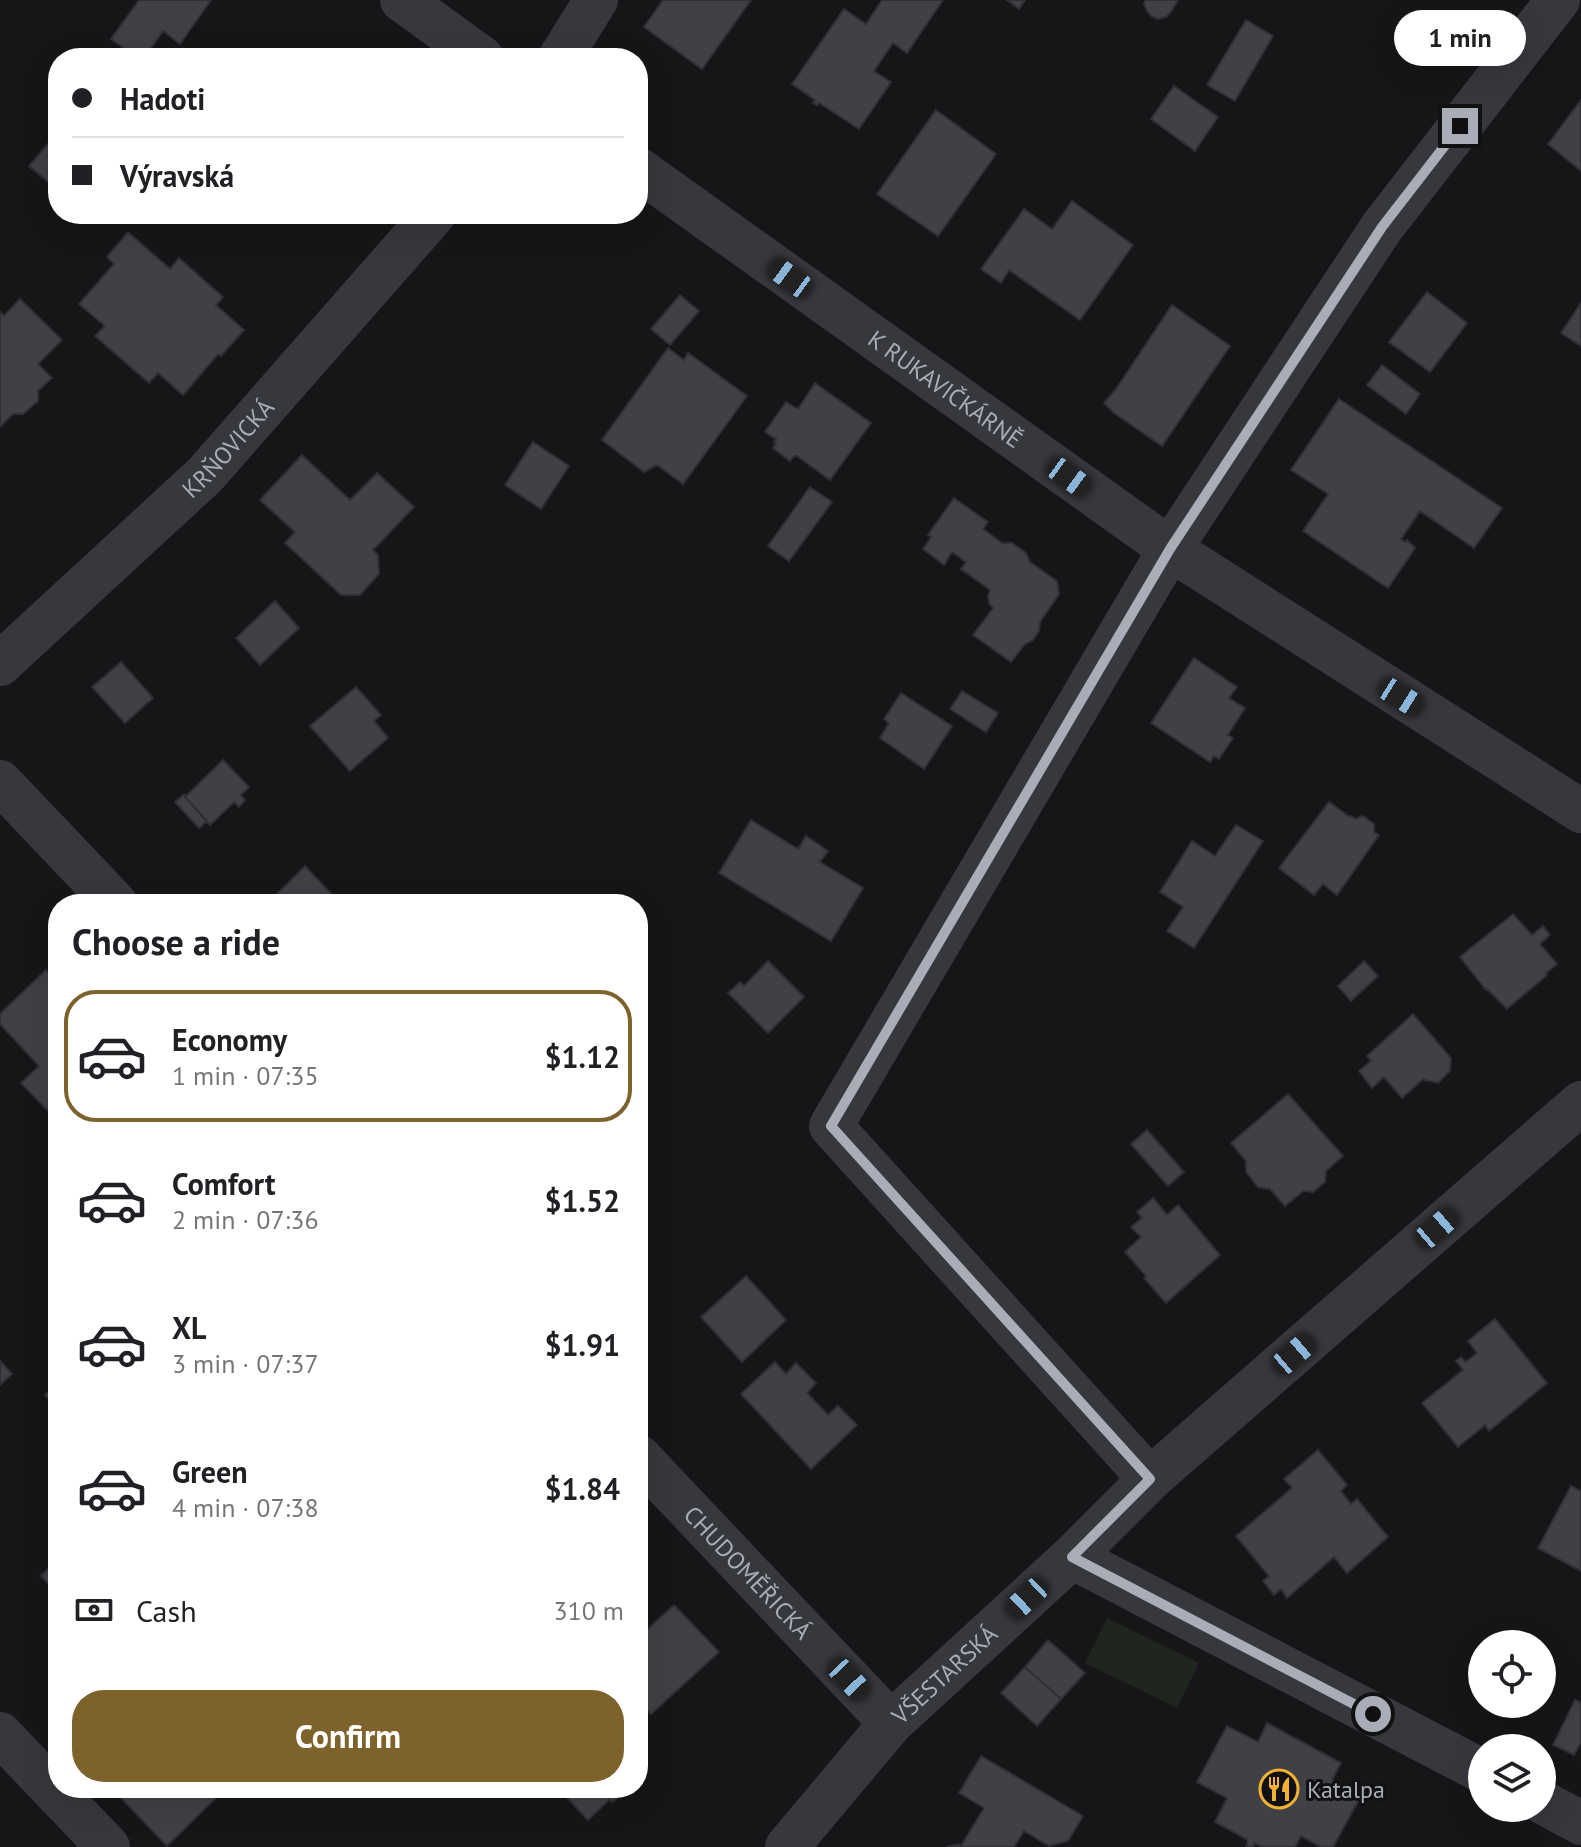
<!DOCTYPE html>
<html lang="en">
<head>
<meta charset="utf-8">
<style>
	:root { --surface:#fff; --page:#f6f6f6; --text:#202124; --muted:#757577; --line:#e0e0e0; --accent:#7e622b }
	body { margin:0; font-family:"PT Sans",sans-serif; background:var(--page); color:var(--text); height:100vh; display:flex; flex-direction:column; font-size:30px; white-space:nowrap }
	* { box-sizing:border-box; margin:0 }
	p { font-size:26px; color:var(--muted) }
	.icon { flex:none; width:44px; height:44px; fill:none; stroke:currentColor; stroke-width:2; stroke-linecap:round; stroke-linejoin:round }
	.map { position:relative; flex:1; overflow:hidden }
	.details { position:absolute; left:48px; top:894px; width:600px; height:904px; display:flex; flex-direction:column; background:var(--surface); border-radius:32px; box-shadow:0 8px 32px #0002 }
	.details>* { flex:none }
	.hud { position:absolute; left:48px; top:48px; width:600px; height:176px; border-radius:32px; box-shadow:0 8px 32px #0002; display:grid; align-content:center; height:176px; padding:0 24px; background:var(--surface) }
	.buttons { position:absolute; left:1468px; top:1630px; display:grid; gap:16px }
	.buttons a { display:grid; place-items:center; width:88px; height:88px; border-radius:50%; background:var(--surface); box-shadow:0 8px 32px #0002; font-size:40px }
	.end { position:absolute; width:36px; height:36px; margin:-18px; border:10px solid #a8adb8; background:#111; box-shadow:0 0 0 4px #111 }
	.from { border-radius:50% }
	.bubble { position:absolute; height:56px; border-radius:28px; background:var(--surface); box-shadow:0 8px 32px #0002; font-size:26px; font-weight:700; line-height:56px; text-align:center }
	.car { position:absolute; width:24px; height:48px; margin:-24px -12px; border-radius:10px; box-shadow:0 0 6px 2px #0007; background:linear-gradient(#222 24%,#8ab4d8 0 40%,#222 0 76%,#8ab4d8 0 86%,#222 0) }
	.hud b { display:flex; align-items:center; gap:28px; height:76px; font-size:30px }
	.hud b+b { border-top:2px solid var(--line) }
	.hud i { width:20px; height:20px; background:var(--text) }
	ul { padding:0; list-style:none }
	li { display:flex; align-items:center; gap:24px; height:132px; margin:0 16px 12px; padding:0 8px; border:4px solid transparent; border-radius:32px }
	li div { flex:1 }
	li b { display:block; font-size:30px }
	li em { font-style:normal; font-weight:700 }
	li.on { border-color:var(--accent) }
	li>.icon { width:72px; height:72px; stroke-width:1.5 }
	h2 { padding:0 24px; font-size:36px; line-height:96px }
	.pay { display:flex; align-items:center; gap:20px; height:88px; padding:0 24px; font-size:30px }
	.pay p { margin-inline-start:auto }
	.button { display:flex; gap:16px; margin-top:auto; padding:16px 24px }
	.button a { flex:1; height:92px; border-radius:32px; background:var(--accent); color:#fff; font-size:32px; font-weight:700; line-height:92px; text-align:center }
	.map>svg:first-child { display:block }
	.green { fill:#1e261f }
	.building { fill:#404145; stroke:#303034; stroke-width:2 }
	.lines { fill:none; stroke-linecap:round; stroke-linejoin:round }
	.minor { stroke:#37383d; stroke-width:44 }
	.route { stroke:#a8adb8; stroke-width:10 }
	.labels { text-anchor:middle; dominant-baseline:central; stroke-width:6; stroke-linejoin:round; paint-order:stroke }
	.street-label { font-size:24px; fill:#a8adb8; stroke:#111113 }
	.poi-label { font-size:24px; fill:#a8adb8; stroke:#111113; text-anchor:start }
</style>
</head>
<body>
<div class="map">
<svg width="1581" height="1847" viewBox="0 0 1581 1847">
	<rect width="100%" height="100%" fill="#161618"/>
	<path class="green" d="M1107 1618 1199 1663 1177 1708 1085 1663Z"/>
	<path class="building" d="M139 0H211L180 44 163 31 144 58H137L111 39Z
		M663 0H751L702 69 644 27Z
		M882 0H943L907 53 893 43 874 71 891 82 859 129 819 103 817 105 813 103 815 100 792 84 844 9 866 24Z
		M1007 0H1025L1019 9Z
		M1145 0H1178L1171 12 1166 17 1158 19 1151 16 1147 11 1144 4Z
		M1246 20 1273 36 1235 101 1207 85Z
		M1174 86 1218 117 1195 151 1151 119Z
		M1581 100V171L1548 144Z
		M936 110 996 154 938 236 877 194Z
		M58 132V176L51 184 29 166Z
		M1072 201 1133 245 1080 320 1009 270 1001 283 981 269 1024 209 1052 229Z
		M128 232 170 269 179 258 223 297 216 305 244 330 221 356 218 354 183 395 158 373 149 383 95 336 105 326 79 304 114 264 107 257Z
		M1427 292 1467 323 1430 372 1389 342Z
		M680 295 699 311 670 345 651 329Z
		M20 299 62 340 38 364 52 378 38 391V401L23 414H13L0 427V312L4 316Z
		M1581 303V346L1561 333Z
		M1172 305 1230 346 1162 446 1114 413 1104 403 1116 389Z
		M668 348 684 360 688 353 747 396 683 484 657 465 644 472 602 440Z
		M1382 365 1420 394 1406 414 1367 385Z
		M815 383 871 423 830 480 797 456H794L790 461 773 448 776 443 774 442 776 439 765 432 786 402 798 409Z
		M1339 399 1502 508 1474 548 1420 511 1401 539 1406 542 1407 540 1415 548 1388 588 1303 531 1328 494 1291 470Z
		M533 442 569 466 541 509 505 485Z
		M302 455 350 500 377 473 414 507 373 550 378 555 379 574 360 595H341L285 543 295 532 260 500Z
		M810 487 832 502 789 561 768 546Z
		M954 498 988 522 983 529 1002 543H1012L1026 553 1030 562 1057 581 1059 594 1040 622 1039 631 1033 640 1025 644 1011 662 973 635 993 608 989 603 988 596 990 590 961 569 966 562 952 552 944 565 923 549 931 537 928 535Z
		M275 601 299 628 260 665 236 638Z
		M1194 658 1237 687 1229 698 1245 708 1228 735 1233 738 1219 759 1214 756 1210 762 1151 723Z
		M121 662 153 698 125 723 92 687Z
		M356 687 381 715 374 721 388 738 350 771 310 726Z
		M962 691 998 713 986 732 950 709Z
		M901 693 952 726 924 769 880 738 889 723 884 719Z
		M223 760 249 787 241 795 245 800 239 807 234 802 210 825 185 797Z
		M184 794 186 796 185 797 207 821 199 828 175 802Z
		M1329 802 1350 817 1351 816 1355 819 1363 816 1374 824V832L1379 835 1337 895 1323 884 1314 895 1279 868Z
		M751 820 798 849 806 836 828 851 820 862 863 888 831 941 719 873Z
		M1236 825 1263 841 1194 948 1167 931 1183 907 1160 892 1192 841 1215 856Z
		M305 866 341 904H280L273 898Z
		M1513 914 1532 935 1543 926 1550 935 1540 944 1557 964 1546 973 1547 975 1507 1009 1487 989 1486 990 1460 957Z
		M768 961 804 997 768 1033 728 993 740 982 744 986Z
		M1364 961 1378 976 1351 1001 1338 986Z
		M46 970 58 982V1100L47 1110 21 1083 39 1066 0 1024V1014Z
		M1413 1014 1451 1058 1450 1071 1438 1083 1427 1080 1426 1081 1423 1079 1402 1098 1384 1077 1372 1088 1359 1071 1371 1061 1367 1056Z
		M1288 1094 1343 1156 1326 1171 1325 1182 1313 1192 1303 1191 1285 1206 1270 1189 1258 1187 1246 1172V1161L1231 1143Z
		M1147 1130 1184 1172 1168 1186 1131 1144Z
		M1153 1198 1167 1215 1178 1205 1220 1255 1166 1303 1144 1278 1146 1276 1125 1252 1141 1237 1131 1227 1142 1218 1137 1212Z
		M746 1276 786 1320 742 1362 701 1317Z
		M1495 1319 1547 1383 1489 1431 1485 1425 1458 1447 1422 1403 1463 1370 1456 1361 1461 1357 1466 1362 1477 1353 1468 1341Z
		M0 1361 12 1374 0 1385Z
		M775 1362 786 1374 796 1363 816 1383 807 1393 828 1415 838 1406 857 1425 811 1469 741 1394Z
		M58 1383V1408L45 1395Z
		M1318 1450 1347 1485 1341 1491 1351 1504 1357 1499 1388 1537 1347 1573 1334 1557 1287 1598 1281 1589 1274 1595 1263 1581 1269 1576 1236 1536 1292 1488 1284 1479Z
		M1571 1486 1581 1491V1571L1538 1548Z
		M58 1559V1594L41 1576Z
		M674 1605 719 1652 651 1714 638 1701V1638Z
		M1048 1640 1085 1673 1061 1699 1025 1667Z
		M1025 1667 1061 1699 1037 1726 1001 1693Z
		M1575 1700 1581 1703V1742L1574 1755 1553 1745Z
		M1267 1723 1341 1763 1332 1780 1361 1796 1333 1847H1321L1301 1836 1295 1847H1262L1255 1843 1253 1847H1246L1248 1840 1215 1822 1227 1798 1197 1782 1227 1726 1258 1742Z
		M981 1756 1083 1816 1068 1841 1049 1846 1024 1831 1014 1847H947L959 1844 961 1846 984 1808 959 1793Z
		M134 1788H224L225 1789 167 1846 122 1799Z
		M558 1788H629L612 1802 610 1799 588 1820Z
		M558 1788H629L612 1802 610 1799 588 1820Z"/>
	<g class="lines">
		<g class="minor">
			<path d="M402 0 482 58"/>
			<path d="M560 58 596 0"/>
			<path id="s1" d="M638 169 1170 549 1581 811"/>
			<path id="s2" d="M0 664 205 475 434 214"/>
			<path d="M0 782 116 904"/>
			<path id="s3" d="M638 1456 891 1723"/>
			<path d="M1150 1479 831 1126 1170 549 1382 227 1558 0"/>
			<path d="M1072 1557 1482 1771"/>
			<path d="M0 1734 108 1847"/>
			<path d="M1542 1802 1581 1823"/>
			<path id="s4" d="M787 1847 891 1723 1072 1557 1150 1479 1581 1103"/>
		</g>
	</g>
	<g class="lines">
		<path class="route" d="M1373 1714 1072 1557 1150 1479 831 1126 1170 549 1382 227 1460 126"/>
	</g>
	<defs>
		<g id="restaurant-ring" transform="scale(2)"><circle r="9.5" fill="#111113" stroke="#f2b134" stroke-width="1.5"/><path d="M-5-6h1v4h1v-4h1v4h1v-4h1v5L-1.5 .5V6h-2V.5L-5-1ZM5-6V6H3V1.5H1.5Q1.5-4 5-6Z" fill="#f2b134"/></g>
	</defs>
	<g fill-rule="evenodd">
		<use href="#restaurant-ring" x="1279" y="1789"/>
	</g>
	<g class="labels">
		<g class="street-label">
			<text stroke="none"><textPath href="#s1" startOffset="378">K RUKAVIČKÁRNĚ</textPath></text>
			<text stroke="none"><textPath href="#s2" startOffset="314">KRŇOVICKÁ</textPath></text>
			<text stroke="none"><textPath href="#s3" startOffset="160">CHUDOMĚŘICKÁ</textPath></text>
			<text stroke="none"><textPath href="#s4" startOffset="234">VŠESTARSKÁ</textPath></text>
		</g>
		<g class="poi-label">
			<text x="1307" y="1789">Katalpa</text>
		</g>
	</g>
</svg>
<div class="buttons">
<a><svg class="icon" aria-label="locate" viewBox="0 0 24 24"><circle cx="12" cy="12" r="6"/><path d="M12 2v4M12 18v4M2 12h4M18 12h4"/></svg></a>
<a><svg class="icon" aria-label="layers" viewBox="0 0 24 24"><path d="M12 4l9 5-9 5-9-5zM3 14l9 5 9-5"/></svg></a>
</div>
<i class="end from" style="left:1373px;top:1714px"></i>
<i class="end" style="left:1460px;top:126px"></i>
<div class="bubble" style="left:1394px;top:10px;width:132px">1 min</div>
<i class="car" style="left:790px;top:278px;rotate:306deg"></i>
<i class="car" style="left:1069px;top:477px;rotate:126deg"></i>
<i class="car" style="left:1401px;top:697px;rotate:122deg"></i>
<i class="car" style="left:1437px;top:1228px;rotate:49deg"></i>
<i class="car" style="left:1294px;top:1354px;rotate:49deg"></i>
<i class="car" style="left:1027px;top:1598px;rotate:227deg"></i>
<i class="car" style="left:849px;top:1679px;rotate:137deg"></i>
<div class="hud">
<b><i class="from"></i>Hadoti</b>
<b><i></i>Výravská</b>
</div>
<section class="details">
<h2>Choose a ride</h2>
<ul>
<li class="on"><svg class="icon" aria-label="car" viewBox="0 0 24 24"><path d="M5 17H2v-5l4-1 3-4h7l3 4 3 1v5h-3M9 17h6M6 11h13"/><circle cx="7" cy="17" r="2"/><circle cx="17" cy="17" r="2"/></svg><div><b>Economy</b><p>1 min · 07:35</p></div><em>$1.12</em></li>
<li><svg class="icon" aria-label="car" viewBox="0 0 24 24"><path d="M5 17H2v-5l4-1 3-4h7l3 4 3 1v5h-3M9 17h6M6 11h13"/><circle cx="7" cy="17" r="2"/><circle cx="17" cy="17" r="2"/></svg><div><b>Comfort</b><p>2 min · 07:36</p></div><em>$1.52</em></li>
<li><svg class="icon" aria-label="car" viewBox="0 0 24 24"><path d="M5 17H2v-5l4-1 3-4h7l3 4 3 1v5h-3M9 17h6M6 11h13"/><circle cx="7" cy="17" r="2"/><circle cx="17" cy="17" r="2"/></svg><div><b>XL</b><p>3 min · 07:37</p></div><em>$1.91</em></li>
<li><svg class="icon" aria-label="car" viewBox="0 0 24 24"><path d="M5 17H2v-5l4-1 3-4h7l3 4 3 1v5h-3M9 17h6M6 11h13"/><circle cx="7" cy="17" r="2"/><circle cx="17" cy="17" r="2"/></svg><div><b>Green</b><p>4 min · 07:38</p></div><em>$1.84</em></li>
</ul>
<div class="pay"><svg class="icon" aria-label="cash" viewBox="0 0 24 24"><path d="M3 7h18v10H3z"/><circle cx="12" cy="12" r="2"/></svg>Cash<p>310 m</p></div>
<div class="button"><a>Confirm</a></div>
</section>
</div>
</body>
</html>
